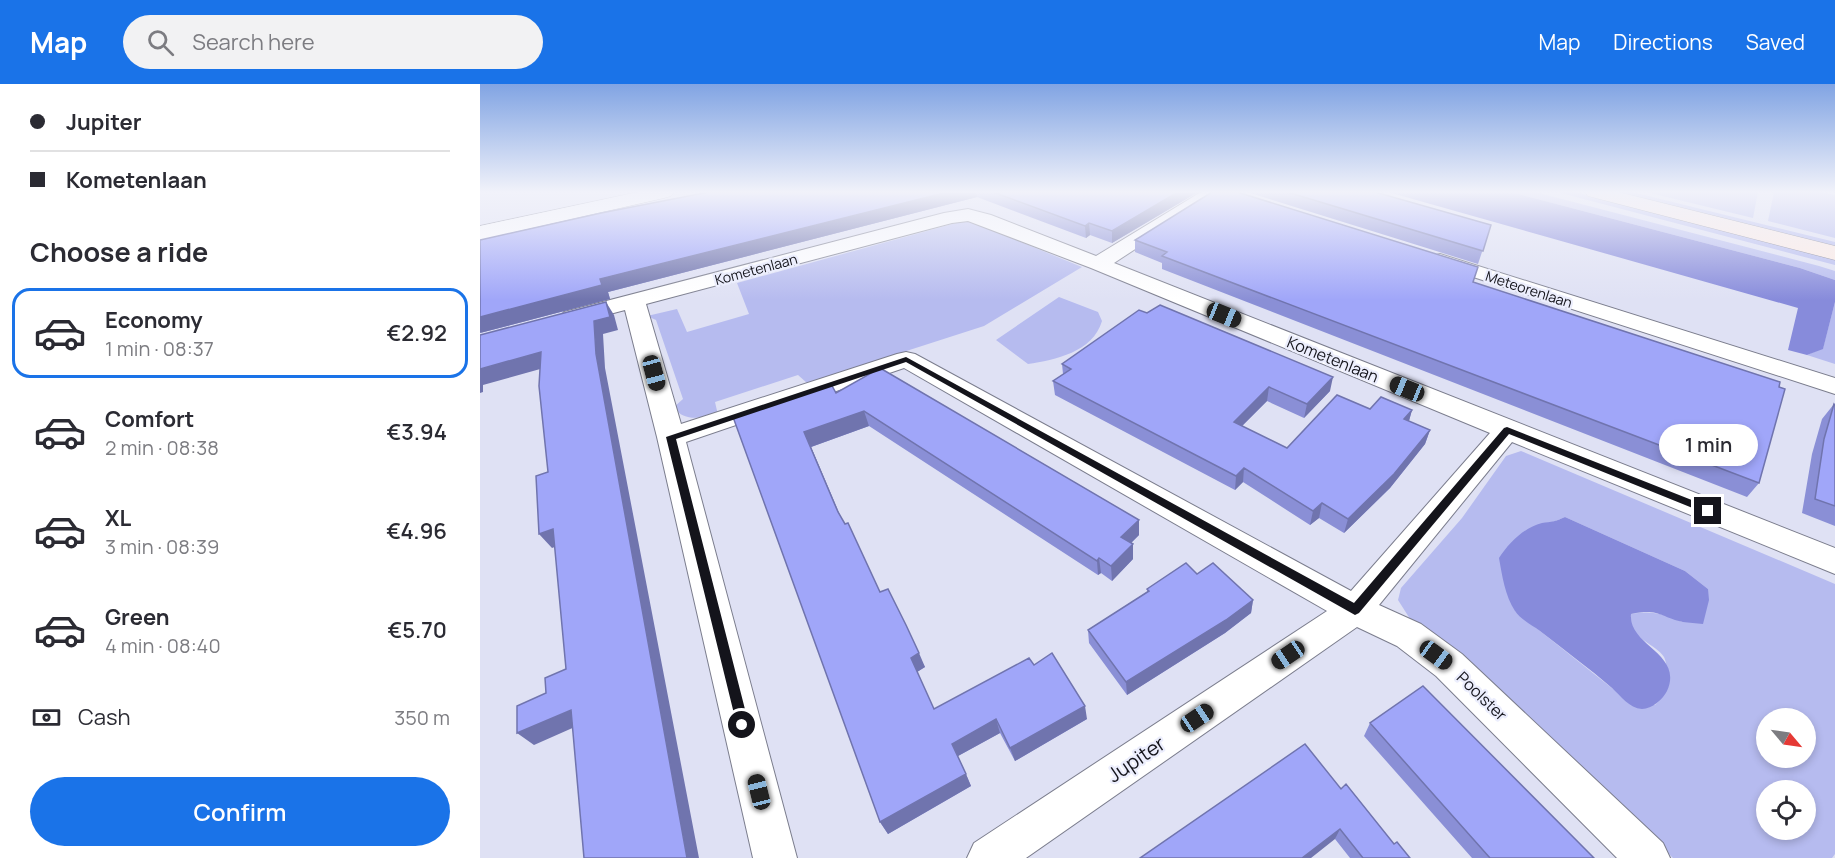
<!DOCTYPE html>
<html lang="en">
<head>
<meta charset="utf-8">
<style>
	:root { --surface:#fff; --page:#f2f2f3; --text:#2b2b33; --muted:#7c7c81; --line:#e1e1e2; --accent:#1a73e8 }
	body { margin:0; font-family:Manrope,sans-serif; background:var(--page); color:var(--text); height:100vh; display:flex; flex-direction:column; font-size:22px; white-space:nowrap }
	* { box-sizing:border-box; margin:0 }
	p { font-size:20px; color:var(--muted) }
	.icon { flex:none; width:33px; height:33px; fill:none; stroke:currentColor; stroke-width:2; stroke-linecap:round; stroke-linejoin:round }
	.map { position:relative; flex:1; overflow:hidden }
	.panel { display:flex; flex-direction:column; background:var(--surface); width:480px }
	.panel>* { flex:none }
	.top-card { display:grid; align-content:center; height:132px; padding:0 30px; background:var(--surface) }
	.needle { width:39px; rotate:119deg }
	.tools { position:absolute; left:1276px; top:624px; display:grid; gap:12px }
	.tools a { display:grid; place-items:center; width:60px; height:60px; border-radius:50%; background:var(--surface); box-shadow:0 3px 9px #0003; font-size:30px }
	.end { position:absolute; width:27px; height:27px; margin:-14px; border:8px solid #14141b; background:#fff; box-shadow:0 0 0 3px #fff }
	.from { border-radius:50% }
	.bubble { position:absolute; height:42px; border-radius:21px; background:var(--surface); box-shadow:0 3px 9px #0003; font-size:20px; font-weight:600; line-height:42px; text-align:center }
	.car { position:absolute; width:18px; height:36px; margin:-18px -9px; border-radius:8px; box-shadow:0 0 4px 2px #0007; background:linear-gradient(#222 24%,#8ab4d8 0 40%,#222 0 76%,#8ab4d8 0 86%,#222 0) }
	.top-card b { display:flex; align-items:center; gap:21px; height:57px; font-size:22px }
	.top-card b+b { border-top:2px solid var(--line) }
	.top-card i { width:15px; height:15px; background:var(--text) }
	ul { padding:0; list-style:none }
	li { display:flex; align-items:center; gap:18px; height:90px; margin:0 12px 9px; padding:0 18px; border:3px solid transparent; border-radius:18px }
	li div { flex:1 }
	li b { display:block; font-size:22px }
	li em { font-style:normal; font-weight:600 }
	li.on { border-color:var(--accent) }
	li>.icon { width:54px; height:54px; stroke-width:1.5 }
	h2 { padding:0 30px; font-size:27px; line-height:72px }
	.pay { display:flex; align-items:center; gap:15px; height:66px; padding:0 30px; font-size:22px }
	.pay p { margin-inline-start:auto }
	.button { display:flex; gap:12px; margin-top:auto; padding:12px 30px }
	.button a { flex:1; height:69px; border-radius:36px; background:var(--accent); color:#fff; font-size:24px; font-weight:600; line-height:69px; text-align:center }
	header { display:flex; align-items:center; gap:36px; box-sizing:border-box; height:84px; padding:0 30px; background:var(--accent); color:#fff }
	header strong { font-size:28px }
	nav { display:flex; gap:33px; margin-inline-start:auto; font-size:21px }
	.search { width:420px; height:54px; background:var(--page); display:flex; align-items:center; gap:15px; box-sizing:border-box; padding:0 21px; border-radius:33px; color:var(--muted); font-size:22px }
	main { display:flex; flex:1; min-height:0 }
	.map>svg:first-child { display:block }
	.green { fill:#b6bbef; fill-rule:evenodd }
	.water { fill:#878bdb }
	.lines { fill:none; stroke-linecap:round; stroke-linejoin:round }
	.minor-casing { stroke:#7b7d8d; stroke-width:2 }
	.tertiary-casing { stroke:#7b7d8d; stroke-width:1 }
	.secondary-casing { stroke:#7b7d8d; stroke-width:1 }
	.minor { fill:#fff; fill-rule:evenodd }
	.tertiary { fill:#fff; fill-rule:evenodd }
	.secondary { fill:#feece5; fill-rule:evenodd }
	.wall { fill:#8a8fd6 }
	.shaded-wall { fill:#7074ae }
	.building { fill:#a0a6f9; stroke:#7074ae; stroke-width:1.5 }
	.route { fill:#14141b }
	.labels { text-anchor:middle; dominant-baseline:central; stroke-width:4.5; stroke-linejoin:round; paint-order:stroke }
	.far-street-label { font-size:14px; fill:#14141b; stroke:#eceefd }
	.street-label { font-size:16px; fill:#14141b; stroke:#eceefd }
	.near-street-label { font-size:20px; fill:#14141b; stroke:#eceefd }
</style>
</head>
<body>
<header>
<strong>Map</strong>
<div class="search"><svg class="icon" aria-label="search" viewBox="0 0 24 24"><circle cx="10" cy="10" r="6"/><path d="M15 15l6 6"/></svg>Search here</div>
<nav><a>Map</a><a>Directions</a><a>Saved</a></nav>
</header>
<main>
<section class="panel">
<div class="top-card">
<b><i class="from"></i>Jupiter</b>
<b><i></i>Kometenlaan</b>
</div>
<h2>Choose a ride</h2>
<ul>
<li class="on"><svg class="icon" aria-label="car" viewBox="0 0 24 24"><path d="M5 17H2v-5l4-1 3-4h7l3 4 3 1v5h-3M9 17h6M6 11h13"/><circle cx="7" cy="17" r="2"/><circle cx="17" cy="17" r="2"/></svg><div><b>Economy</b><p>1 min · 08:37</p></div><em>€2.92</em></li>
<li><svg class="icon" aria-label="car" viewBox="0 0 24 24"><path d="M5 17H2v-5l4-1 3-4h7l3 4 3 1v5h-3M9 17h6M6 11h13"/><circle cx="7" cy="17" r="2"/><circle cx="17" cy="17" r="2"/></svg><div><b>Comfort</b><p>2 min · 08:38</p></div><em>€3.94</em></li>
<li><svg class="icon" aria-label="car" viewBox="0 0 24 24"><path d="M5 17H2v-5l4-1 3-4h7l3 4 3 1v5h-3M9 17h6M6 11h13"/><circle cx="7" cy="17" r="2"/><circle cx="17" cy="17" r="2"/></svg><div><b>XL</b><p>3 min · 08:39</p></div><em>€4.96</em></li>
<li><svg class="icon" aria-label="car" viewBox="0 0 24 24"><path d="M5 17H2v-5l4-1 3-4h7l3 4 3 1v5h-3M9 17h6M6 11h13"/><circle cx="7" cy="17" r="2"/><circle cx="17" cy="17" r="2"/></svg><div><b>Green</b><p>4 min · 08:40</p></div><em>€5.70</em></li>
</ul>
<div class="pay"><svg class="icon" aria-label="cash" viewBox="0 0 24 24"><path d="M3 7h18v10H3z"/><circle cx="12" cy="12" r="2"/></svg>Cash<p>350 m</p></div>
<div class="button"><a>Confirm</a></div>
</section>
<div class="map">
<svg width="1355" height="774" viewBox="0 0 1355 774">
	<rect width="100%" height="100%" fill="#dfe1f4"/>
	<path class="green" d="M1031 108H1055L1339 182 1355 187V196L1320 184Z
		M1077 108H1095L1355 175V181Z
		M1130 108H1152L1355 158V162Z
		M1166 108H1278L1273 134Z
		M1294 108H1343L1355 111V154L1288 137Z
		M487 136 602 183 504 242 327 299 318 291 235 318 238 331C222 333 204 339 194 323L203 315 176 236 167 232 197 225 207 248 269 230 257 199Z
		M579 213 618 228 622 237C613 268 575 276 548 280L516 256Z
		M1355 218V280L1327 271 1343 264Z
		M1041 367 1355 500V770L1352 774H1193L1031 616 971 565 932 538 918 516 921 504 982 434 1026 372ZM1085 433 1205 487 1228 505 1202 538C1184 530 1172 526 1151 530 1148 556 1175 558 1184 573 1186 577 1187 584 1187 588 1191 603 1185 610 1175 621L1133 605 1035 527 1049 447C1061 440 1073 439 1085 433ZM1287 634H1326V674H1287ZM1287 706H1326V746H1287Z"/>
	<path class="water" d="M908 108H1031L1320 184 1355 196V218L1343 265 1327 271 1308 266 1318 224Z
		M1085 433 1205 487 1228 505 1229 516 1223 540C1216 539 1209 539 1203 538 1180 533 1179 524 1151 530 1148 562 1204 569 1187 607 1183 615 1172 625 1162 625 1149 624 1141 612 1132 604 1109 584 1084 566 1060 547 1052 541 1040 535 1035 527 1025 512 1022 491 1019 474 1029 459 1043 444 1062 439 1071 438 1077 437 1085 433Z"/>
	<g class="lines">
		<g class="minor-casing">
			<path id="minor" d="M721 108H742L634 179 1355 464V490L1032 358 899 521 941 540 982 570 1183 759 1190 774H1137L956 592 917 562 877 543 546 774H487L494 759 847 527 424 284 206 358 317 774H273L177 353 145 226 92 240 84 238 81 233 84 228 464 129 488 125 511 131 616 172ZM488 137 611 184 1010 349 871 507 435 270 426 268 417 270 201 340 166 220 472 139Z
				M960 170 1355 294V310L953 180 950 176 953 172Z"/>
		</g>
		<g class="tertiary-casing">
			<path id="tertiary" d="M158 108H194L191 112 184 114 0 156V142Z"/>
		</g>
		<g class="secondary-casing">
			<path id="secondary" d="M1105 108H1138L1355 162V176L1108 112Z"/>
		</g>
		<use href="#minor" class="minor"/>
		<use href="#tertiary" class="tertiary"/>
		<use href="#secondary" class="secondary"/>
	</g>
	<path class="wall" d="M229 108H718L632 159 610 151 606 154 497 113 128 208 130 215 0 249Z
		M767 108H895L1011 141 998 180Z
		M655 156 993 198 1279 399 1267 413 682 185V179L655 168Z
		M582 280 850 307 824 334 787 317 762 342 807 364 890 325 932 326 929 337 950 346 945 360 910 404 864 449 839 434 830 441 763 398 755 406 575 311 573 297 583 290Z
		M356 309 659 451 651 459 653 460V475L632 497 621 489 618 491 389 342 331 363 360 431 400 508 445 583 437 588 454 625 554 581 607 635 535 677 520 649 478 672 491 702 408 750 400 738 253 333Z
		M1354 320 1355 321V442L1322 429 1332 370 1342 335Z
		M717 490 773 516 771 529 745 549 647 611 609 559 608 546 667 508V505Z
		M890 639 1114 774H992L884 652Z
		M861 705 914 760 930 774H870L855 755Z"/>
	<path class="shaded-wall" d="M468 108H496L497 113 128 208 130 215 0 249V233L120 195Z
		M698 108H718L632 159V147Z
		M609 139 610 151 606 154 605 142Z
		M126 218 134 231 138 246 123 250 125 284 219 774H207L116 270 114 237Z
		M61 268 71 282 3 301V308L0 309V285Z
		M853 293 850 307 824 334 827 320Z
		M789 303 787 317 752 352 754 338Z
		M932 326 928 340 924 335Z
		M384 327 389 342 331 363 365 443 324 348Z
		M950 346 945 360 910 404 864 449 868 435Z
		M764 384 763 398 755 406 756 392Z
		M842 419 839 434 830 441 833 427Z
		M659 436V451L642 468 641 453Z
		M73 445 85 459 72 464 59 450Z
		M653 460V475L632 497 631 482Z
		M619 474 621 489 618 491 617 477Z
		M773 516 771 529 745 549 647 611 646 598Z
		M439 569 445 583 437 588 431 574Z
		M605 622 607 635 535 677 530 664Z
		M91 626 106 638 54 661 37 649Z
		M516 635 520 649 478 672 472 660Z
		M486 690 491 702 408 750 400 738Z
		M860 745 855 755 831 774H822Z"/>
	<path class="building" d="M229 108H468L120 195 122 201 0 233V156L121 129Z
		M513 108H698L632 147 609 139 605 142Z
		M732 108H757L998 183 993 198 1300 298 1299 303 1305 305 1279 399 682 172 687 168 655 156Z
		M807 108H895L1011 141 1003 167Z
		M126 218 130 233 114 237 116 270 207 774H104L91 626 37 649V622L66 609 65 594 86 585 73 445 59 450 56 392 68 388 59 302 61 268 0 285V251Z
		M680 221 853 293 827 320 789 303 754 338 807 364 857 311 890 325 901 313 932 326 924 335 950 346 914 390 868 435 842 419 833 427 764 384 756 392 573 297 591 285 582 280 659 226 667 229Z
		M400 284 659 436 641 453 653 460 631 482 619 474 617 477 384 327 324 348 358 428 365 440 368 439 400 508 408 505 426 541 439 569 431 574 454 625 549 574 554 581 572 569 605 622 530 664 516 635 472 660 486 690 400 738 253 333 351 300 356 309Z
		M1354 320 1355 321V422L1335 415 1344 355Z
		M706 479 717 490 733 479 773 516 746 536 646 598 608 546 669 507 667 505Z
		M943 602 1114 774H1010L890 639Z
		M825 660 861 705 866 700 914 760 917 758 930 774H883L860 745 822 774H660Z"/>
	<linearGradient id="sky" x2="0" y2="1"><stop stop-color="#81a4e3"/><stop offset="0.5" stop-color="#f1f2fa"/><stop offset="1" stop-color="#f1f2fa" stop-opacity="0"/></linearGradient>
	<rect width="1355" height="216" fill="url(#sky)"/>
	<path class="route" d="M426 273 874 519 1024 344 1027 343 1232 424 1233 427 1232 429H1225L1029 350 879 529 875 531 426 278 196 355 269 641 267 646 262 648 258 646 186 353Z"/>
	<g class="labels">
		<g class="far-street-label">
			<text transform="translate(276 185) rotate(-15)">Kometenlaan</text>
			<text transform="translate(1049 205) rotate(18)">Meteorenlaan</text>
		</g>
		<g class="street-label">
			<text transform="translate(853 275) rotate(22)">Kometenlaan</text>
			<text transform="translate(1002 612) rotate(44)">Poolster</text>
		</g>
		<g class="near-street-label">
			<text transform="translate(656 675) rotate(-34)">Jupiter</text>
		</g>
	</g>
</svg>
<div class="tools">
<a><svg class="needle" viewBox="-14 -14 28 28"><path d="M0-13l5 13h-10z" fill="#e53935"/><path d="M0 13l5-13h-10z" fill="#7c7c81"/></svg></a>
<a><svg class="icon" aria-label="locate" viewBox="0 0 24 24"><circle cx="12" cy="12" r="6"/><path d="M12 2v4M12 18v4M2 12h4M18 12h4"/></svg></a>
</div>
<i class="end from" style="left:262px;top:641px"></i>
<i class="end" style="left:1228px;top:427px"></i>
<div class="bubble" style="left:1179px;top:340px;width:99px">1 min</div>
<i class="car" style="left:744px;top:231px;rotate:112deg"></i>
<i class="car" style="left:174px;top:289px;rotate:165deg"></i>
<i class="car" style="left:927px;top:305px;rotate:292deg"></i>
<i class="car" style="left:808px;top:571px;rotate:236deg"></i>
<i class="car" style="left:956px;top:571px;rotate:126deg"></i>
<i class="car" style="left:717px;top:634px;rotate:56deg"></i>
<i class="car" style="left:279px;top:708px;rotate:346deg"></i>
</div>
</main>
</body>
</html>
